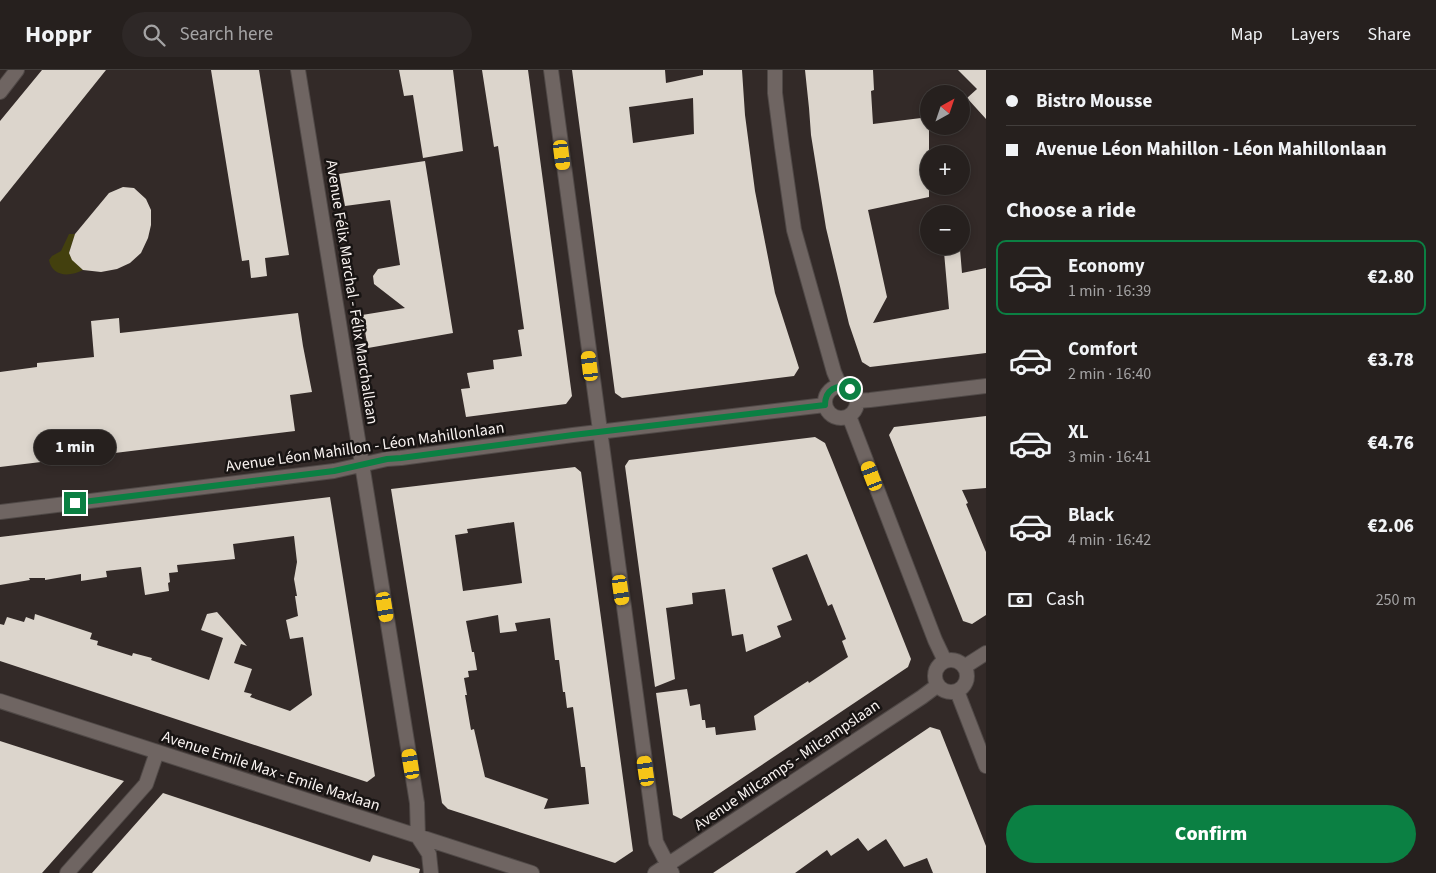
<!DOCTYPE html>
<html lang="en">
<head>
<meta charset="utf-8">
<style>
	:root { --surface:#26201e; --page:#2e2827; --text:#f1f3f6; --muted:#a4a3a4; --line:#423e3c; --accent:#0b8043 }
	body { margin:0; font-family:"Source Sans 3",sans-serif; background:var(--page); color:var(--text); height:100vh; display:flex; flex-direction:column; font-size:19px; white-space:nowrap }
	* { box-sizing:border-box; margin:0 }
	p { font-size:16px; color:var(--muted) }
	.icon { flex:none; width:28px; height:28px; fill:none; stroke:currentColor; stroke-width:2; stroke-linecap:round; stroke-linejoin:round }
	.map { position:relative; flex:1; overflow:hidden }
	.sheet { display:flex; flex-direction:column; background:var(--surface); width:450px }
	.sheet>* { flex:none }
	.banner { display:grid; align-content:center; height:110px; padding:0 20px; background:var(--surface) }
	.needle { width:32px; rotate:40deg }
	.controls { position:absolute; left:920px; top:15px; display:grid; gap:10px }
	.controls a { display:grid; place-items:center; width:50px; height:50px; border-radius:50%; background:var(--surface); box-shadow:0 2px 8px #0003,0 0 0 1px var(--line); font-size:25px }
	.end { position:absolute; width:22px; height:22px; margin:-11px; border:6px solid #0b8043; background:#fff; box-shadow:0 0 0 2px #fff }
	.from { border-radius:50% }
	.bubble { position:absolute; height:35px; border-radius:18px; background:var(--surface); box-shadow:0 2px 8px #0003,0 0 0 1px var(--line); font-size:16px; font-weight:800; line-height:35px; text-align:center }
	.car { position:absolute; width:15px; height:30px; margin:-15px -8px; border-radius:6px; box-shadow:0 0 4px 1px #0007; background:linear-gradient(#f5c518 24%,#345 0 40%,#f5c518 0 76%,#345 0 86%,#f5c518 0) }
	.banner b { display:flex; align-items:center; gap:18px; height:48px; font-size:19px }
	.banner b+b { border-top:1px solid var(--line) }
	.banner i { width:12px; height:12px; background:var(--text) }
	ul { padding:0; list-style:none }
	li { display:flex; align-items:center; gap:15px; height:75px; margin:0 10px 8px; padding:0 10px; border:2px solid transparent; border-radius:10px }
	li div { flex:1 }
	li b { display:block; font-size:19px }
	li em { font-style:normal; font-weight:800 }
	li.on { border-color:var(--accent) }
	li>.icon { width:45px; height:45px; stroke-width:1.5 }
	h2 { padding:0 20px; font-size:22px; line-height:60px }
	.pay { display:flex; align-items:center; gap:12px; height:55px; padding:0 20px; font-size:19px }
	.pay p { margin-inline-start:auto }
	.primary-button { display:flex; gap:10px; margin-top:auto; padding:10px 20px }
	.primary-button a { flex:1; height:58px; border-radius:30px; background:var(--accent); color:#fff; font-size:20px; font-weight:800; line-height:58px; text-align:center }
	header { display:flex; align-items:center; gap:30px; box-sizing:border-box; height:70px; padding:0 25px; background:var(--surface); border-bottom:1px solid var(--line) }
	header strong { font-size:24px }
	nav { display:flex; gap:28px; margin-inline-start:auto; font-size:18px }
	.search { width:350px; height:45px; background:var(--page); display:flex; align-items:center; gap:12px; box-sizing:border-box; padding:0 18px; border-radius:28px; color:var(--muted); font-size:19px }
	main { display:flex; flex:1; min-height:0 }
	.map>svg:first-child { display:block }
	.green { fill:#43400e }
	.building { fill:#dcd5cc; fill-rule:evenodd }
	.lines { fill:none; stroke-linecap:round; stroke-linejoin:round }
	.minor-casing { stroke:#504947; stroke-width:16 }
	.minor { stroke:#6f6562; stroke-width:14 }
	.route { stroke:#0b8043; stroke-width:6 }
	.labels { text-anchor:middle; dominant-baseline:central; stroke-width:5; stroke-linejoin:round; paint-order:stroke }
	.street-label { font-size:16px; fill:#f9f3f1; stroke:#181413 }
</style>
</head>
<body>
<header>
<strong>Hoppr</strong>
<div class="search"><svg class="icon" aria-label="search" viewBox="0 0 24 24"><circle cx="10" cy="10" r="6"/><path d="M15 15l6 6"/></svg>Search here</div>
<nav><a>Map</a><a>Layers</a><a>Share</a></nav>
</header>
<main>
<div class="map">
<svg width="986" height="803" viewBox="0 0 986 803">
	<rect width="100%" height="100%" fill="#332a28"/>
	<path class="green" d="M69 164H75L69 183 73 190 83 200C70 207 52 207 49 190L52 186 61 181Z"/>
	<path class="building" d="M42 0H106L0 132V51Z
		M211 0H259L289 185 265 188 267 206 251 208 249 190 242 191Z
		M399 0H453L463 81 423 88 413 25 404 26Z
		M482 0H528L572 326 566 334 466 347 461 319 470 318 467 303 494 299 493 290 522 286 518 260 524 259 498 76 494 77Z
		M572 0H665L666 13 703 5V0H742L745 45 755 121 775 223 799 298 794 306 622 328 615 323ZM693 28 694 64 633 73 629 37Z
		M805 0H873L874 20 871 21 873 54 929 47V127L868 140 887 227 873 253 949 239 944 182 960 179 962 203 986 198V283L870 297 862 292 849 254 826 158 811 65 809 38Z
		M958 0H986V49L967 28 977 19Z
		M425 91 453 263 368 278 362 245 405 238 374 214 373 206 378 199 400 195 390 130 345 136 339 104Z
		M123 117 134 118 146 129 151 140V155L148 168 141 183 130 193 117 199 101 202 83 200 72 190 69 183 75 164 109 123Z
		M298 243 303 276 312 322 290 325 295 361 0 397V302L37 297V293L94 287 91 251 119 248 120 263Z
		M986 346V418L962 420 968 433 966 434 986 482V545L972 554 963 551 889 365 894 357Z
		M815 367 825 373 832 390 911 589 908 597 681 749 673 745 656 623 687 619 690 636 700 634 702 650H705L706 658 715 657 716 665 756 660 754 646 808 611 809 613 848 587 842 571 846 569 832 534 828 536 807 484 772 498 792 550 777 556 781 567 746 582 743 564 732 566 725 519 692 523 693 534 666 538 675 609 655 617 625 396 629 390Z
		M575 397 581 402 633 781 615 793 448 739 442 733 391 419ZM514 452 522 513 463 521 455 465 468 463 467 459ZM498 545 500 563 517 561 515 553 550 548 555 590H559L563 622H565L567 638 573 637 581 697H585L589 734 544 739 548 729 485 707 474 659 471 660 465 625H467L464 608 469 607 468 601 477 600 474 582H472L466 551Z
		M330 427 375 706 367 712 0 591V554L4 555 7 547 24 552 26 547 34 550 35 544 92 563 90 569 98 571 97 575 132 586 133 583 152 588 151 590 209 610 223 568 201 560 207 544 217 542 247 576 241 574 234 593 252 599 244 622 252 624 250 627 290 641 312 625 303 567 290 569 286 550 298 546 295 526H297L294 509 297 492 294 466 233 474 235 489 177 495 178 502 169 503 170 512 168 513 169 521 145 525 141 497 106 501 107 507 81 511V504L45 510V508H29L30 510 0 515V467Z
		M930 657 940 660 986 776V803H933L927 788 904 797 886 769 868 781 858 768 831 786 827 780 795 803H713Z
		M0 671 124 711 42 803H0Z
		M163 723 370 792 373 785 420 799 419 803H92Z"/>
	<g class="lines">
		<g class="minor-casing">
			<path id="minor" d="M298 0 417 733 418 767 429 784 431 803
				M551 0 656 772 672 803
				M775 0V23L782 77 794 160 834 302 840 316
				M0 22 17 0
				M825 332a16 16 0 1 1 32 0a16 16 0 1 1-32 0Z
				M857 331 870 330 986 316
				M849 346 935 570 945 591
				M0 442 334 401 387 389 401 388 573 365 825 335
				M935 606a16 16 0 1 1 32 0a16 16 0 1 1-32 0Z
				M964 597 986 583
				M957 621 986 696
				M0 631 532 803
				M67 803 146 714 157 682
				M655 803 922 627 938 615"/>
		</g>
		<use href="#minor" class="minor"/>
	</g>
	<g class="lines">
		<path class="route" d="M75 433 334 401 387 389 401 388 573 365 825 335C825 320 837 313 850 319"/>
	</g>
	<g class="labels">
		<g class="street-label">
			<text transform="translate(352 222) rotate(81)">Avenue Félix Marchal - Félix Marchallaan</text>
			<text transform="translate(365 377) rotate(-8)">Avenue Léon Mahillon - Léon Mahillonlaan</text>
			<text transform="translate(787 695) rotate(-34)">Avenue Milcamps - Milcampslaan</text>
			<text transform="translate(271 701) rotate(18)">Avenue Emile Max - Emile Maxlaan</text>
		</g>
	</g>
</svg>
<div class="controls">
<a><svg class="needle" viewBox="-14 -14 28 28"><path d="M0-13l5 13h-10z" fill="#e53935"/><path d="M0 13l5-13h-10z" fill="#a4a3a4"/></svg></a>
<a>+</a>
<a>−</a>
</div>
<i class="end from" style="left:850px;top:319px"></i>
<i class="end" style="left:75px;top:433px"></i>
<div class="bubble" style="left:34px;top:360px;width:82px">1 min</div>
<i class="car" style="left:562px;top:85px;rotate:173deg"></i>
<i class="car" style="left:590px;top:296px;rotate:353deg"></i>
<i class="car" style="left:872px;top:406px;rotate:339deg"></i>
<i class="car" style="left:621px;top:520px;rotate:172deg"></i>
<i class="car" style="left:385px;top:537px;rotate:171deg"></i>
<i class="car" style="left:411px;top:694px;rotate:351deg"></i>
<i class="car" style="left:646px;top:701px;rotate:352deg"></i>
</div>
<section class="sheet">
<div class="banner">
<b><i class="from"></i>Bistro Mousse</b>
<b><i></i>Avenue Léon Mahillon - Léon Mahillonlaan</b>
</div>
<h2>Choose a ride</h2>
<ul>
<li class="on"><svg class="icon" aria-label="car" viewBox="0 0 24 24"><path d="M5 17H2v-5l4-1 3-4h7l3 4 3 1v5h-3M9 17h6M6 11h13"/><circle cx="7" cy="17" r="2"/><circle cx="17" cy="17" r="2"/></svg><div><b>Economy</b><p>1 min · 16:39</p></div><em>€2.80</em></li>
<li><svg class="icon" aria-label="car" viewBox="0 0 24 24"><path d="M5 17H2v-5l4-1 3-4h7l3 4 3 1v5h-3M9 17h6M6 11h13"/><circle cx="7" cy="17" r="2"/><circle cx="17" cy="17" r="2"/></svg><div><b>Comfort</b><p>2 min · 16:40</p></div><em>€3.78</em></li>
<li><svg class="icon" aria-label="car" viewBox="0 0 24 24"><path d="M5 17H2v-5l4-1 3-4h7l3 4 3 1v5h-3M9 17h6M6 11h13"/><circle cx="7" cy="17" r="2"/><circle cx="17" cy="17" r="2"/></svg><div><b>XL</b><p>3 min · 16:41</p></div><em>€4.76</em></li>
<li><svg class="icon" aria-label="car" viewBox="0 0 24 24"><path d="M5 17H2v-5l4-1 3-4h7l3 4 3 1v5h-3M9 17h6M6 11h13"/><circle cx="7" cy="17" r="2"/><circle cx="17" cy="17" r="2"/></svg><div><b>Black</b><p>4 min · 16:42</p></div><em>€2.06</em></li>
</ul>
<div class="pay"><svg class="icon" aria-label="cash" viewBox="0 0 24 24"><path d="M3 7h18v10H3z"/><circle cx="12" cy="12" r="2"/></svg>Cash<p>250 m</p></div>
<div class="primary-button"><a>Confirm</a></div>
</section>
</main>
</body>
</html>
